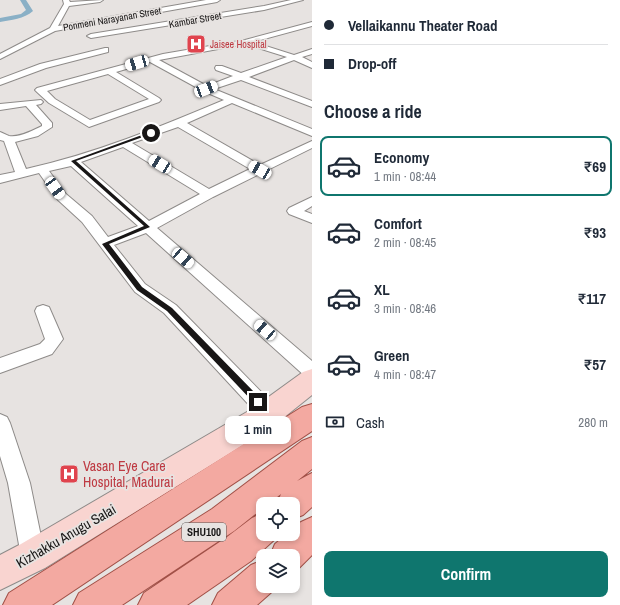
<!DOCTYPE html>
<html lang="en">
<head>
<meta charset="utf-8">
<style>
	:root { --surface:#fff; --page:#f6f6f7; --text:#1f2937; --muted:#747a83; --line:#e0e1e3; --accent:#0f766e }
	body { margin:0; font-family:"Archivo Narrow",sans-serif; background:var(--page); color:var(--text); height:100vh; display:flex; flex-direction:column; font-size:15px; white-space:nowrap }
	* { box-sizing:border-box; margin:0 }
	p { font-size:13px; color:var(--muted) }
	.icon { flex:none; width:22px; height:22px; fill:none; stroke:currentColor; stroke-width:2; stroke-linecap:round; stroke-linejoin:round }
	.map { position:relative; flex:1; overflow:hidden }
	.sheet { display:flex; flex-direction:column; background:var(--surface); width:308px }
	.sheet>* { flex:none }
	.top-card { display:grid; align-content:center; height:88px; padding:0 12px; background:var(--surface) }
	.tools { position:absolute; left:256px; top:497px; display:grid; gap:8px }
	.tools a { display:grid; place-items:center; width:44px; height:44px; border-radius:8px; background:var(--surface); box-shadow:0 2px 6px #0003; font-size:20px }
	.end { position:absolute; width:18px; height:18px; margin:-9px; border:5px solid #181616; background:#fff; box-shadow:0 0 0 2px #fff }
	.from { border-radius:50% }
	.bubble { position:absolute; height:28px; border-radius:8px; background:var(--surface); box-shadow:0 2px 6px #0003; font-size:13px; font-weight:700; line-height:28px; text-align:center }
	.car { position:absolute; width:12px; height:24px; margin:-12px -6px; border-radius:5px; box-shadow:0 0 3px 1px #0007; background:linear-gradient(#fff 24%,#345 0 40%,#fff 0 76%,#345 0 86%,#fff 0) }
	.top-card b { display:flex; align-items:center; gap:14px; height:38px; font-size:15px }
	.top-card b+b { border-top:1px solid var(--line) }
	.top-card i { width:10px; height:10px; background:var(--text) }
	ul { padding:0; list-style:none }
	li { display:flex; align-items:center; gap:12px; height:60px; margin:0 8px 6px; padding:0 4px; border:2px solid transparent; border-radius:8px }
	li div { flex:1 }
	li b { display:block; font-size:15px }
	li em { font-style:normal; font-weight:700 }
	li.current { border-color:var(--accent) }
	li>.icon { width:36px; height:36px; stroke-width:1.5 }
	h2 { padding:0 12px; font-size:18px; line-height:48px }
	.pay { display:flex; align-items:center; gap:10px; height:44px; padding:0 12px; font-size:15px }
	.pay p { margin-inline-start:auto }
	.action { display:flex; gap:8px; margin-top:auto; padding:8px 12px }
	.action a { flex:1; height:46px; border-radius:8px; background:var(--accent); color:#fff; font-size:16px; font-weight:700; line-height:46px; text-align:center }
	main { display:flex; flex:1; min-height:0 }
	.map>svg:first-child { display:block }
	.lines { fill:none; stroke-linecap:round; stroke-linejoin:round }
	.canal { fill:#8ab0c6; fill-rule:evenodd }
	.street-casing { stroke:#8e8b89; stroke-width:2 }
	.secondary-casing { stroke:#8e8b89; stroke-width:2 }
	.primary-casing { stroke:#a15047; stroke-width:2 }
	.street { fill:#fff; fill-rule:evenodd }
	.secondary { fill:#f9d4d0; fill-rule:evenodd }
	.primary { fill:#f3a9a1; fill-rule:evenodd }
	.route { fill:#181616 }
	.labels { text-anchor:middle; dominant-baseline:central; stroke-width:3.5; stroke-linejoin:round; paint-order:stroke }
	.far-street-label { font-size:10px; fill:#181616; stroke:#e7e3e1 }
	.far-health-label { font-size:10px; fill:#be3a42; stroke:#e7e3e1; text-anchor:start }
	.shield { fill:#e7e3e1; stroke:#565453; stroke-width:1 }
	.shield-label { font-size:11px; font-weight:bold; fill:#181616 }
	.near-health-label { font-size:14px; fill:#be3a42; stroke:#e7e3e1; text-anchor:start }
	.near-street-label { font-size:14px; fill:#181616; stroke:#e7e3e1 }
</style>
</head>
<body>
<main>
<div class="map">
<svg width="312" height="605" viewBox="0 0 312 605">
	<rect width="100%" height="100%" fill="#e7e3e1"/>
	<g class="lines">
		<path class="canal" d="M20 0H26L33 11C24 19 11 20 0 22V18L21 14 26 10Z"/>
		<g class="street-casing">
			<path id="street" d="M63 0H69L70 2 103 0 100 2 69 6 58 26 206 0H220L217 2 55 31 0 59V54L50 28 64 4Z
				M291 0H303L264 10 91 38 87 36 91 34 264 6Z
				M312 22V26L253 42 294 55 312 49V54L302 57 312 62V68L294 60 249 77 312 101V107L241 80 214 89 312 129V136L232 103 187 123 260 165 312 141V148L213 197 157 228 312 361V380L306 377 146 233 114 245 145 284 176 305 276 407 279 413 276 419 269 422 262 419 164 313 135 292 82 222 58 200 39 173 0 183V175L15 172 4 141 0 140V132C3 133 6 135 9 136 19 138 34 130 42 126V124L26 106 0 110V104L41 100 43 102 41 104 36 105 52 123V127L38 136 15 142 26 169C94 154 160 127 224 100L203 91 150 62 116 72 159 98 161 100 159 102 89 127 49 103 37 92 35 90 37 88 163 54 245 40ZM245 44 287 57 241 73 222 66H216L215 68 216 70 233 76 207 86 159 60ZM108 74 149 99 90 120 55 99 47 91ZM178 127 250 169 209 189 132 143ZM123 147 200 194 149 221 81 162ZM71 166 138 226 108 237 92 216 66 194 49 171Z
				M105 48H108V52L46 68 0 85V79L40 64Z
				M312 197V206L304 211 312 214V223L289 214 287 211 289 208Z
				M43 305 49 307 63 339 52 354 0 373V358L40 344 45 339 35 311 37 307Z
				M0 414 7 417 10 423 30 483 45 556 42 565 33 568 24 565 21 556 8 483 0 456Z"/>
		</g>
		<g class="secondary-casing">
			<path id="secondary" d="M312 369V395L272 427 45 568 0 590V555L21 544 252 409 303 372Z"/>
		</g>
		<g class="primary-casing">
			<path id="primary" d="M312 404V431L52 605H3L9 593 302 407Z
				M312 437V469L297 481 312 473V507L303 515 293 519V504H277L281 494 268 504H263V508L234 531 122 605H73L79 593 212 509 302 441Z
				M263 513V534H277L274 540 251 561 187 605H138L144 593 227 537 252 518Z
				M312 517V555L299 568 293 570V556H270L275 544 287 534H293V528L301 522Z
				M263 560V586H276L275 589 257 605H212L218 593 251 565Z"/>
		</g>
		<use href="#street" class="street"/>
		<use href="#secondary" class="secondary"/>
		<use href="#primary" class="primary"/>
	</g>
	<path class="route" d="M150 132 154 133 76 161 150 227 109 244 142 287 172 308 261 399V404H255L167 311 137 290 102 244 144 226 71 161Z"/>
	<defs>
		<g id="hospital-square" transform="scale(1)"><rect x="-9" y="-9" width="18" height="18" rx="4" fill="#e0444e" stroke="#e7e3e1"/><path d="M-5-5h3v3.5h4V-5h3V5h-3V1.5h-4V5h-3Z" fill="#fff"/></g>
	</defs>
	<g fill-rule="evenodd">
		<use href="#hospital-square" x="196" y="44"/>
		<use href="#hospital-square" x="69" y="474"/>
	</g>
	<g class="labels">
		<g class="far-street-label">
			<text transform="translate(112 19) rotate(-10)">Ponmeni Narayanan Street</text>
			<text transform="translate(195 20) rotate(-10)">Kambar Street</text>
		</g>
		<g class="far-health-label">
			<text x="210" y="44">Jaisee Hospital</text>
		</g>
		<rect class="shield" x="182" y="523" width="44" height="18" rx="3"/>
		<g class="shield-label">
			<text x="204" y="532">SHU100</text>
		</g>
		<g class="near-health-label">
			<text x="83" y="466">Vasan Eye Care<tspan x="83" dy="16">Hospital, Madurai</tspan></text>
		</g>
		<g class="near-street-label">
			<text transform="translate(66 536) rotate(-30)">Kizhakku Anugu Salai</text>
		</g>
	</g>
</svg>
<div class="tools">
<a><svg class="icon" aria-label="locate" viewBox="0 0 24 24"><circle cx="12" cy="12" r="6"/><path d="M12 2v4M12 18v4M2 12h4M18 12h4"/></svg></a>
<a><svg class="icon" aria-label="layers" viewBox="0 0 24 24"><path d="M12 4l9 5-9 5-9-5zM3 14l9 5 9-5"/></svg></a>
</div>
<i class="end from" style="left:151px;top:133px"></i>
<i class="end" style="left:258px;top:402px"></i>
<div class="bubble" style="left:225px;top:416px;width:66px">1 min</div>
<i class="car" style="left:137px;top:63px;rotate:254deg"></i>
<i class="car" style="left:206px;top:89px;rotate:69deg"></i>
<i class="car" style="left:160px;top:164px;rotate:301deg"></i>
<i class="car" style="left:260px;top:170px;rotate:300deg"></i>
<i class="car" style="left:55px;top:188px;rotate:144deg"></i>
<i class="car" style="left:183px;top:258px;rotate:131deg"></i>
<i class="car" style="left:265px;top:330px;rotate:311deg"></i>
</div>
<section class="sheet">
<div class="top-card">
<b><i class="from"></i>Vellaikannu Theater Road</b>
<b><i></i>Drop-off</b>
</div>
<h2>Choose a ride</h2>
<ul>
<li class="current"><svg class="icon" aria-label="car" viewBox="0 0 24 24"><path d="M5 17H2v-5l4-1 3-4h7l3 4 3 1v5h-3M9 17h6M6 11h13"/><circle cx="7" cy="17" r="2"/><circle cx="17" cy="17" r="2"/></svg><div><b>Economy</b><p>1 min · 08:44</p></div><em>₹69</em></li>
<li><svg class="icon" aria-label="car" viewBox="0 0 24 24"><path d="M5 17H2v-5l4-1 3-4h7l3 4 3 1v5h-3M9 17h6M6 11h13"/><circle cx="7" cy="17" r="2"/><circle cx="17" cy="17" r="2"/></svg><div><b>Comfort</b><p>2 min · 08:45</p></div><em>₹93</em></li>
<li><svg class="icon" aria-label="car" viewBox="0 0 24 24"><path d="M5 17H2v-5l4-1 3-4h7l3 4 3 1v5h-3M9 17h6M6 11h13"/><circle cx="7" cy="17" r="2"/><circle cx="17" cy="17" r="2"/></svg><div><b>XL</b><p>3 min · 08:46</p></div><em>₹117</em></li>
<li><svg class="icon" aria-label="car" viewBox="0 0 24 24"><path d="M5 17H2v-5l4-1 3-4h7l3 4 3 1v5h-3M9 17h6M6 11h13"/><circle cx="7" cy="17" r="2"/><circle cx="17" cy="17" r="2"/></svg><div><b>Green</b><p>4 min · 08:47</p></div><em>₹57</em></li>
</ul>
<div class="pay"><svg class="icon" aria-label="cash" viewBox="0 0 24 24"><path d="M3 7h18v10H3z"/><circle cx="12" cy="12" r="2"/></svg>Cash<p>280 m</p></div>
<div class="action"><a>Confirm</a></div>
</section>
</main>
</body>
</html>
